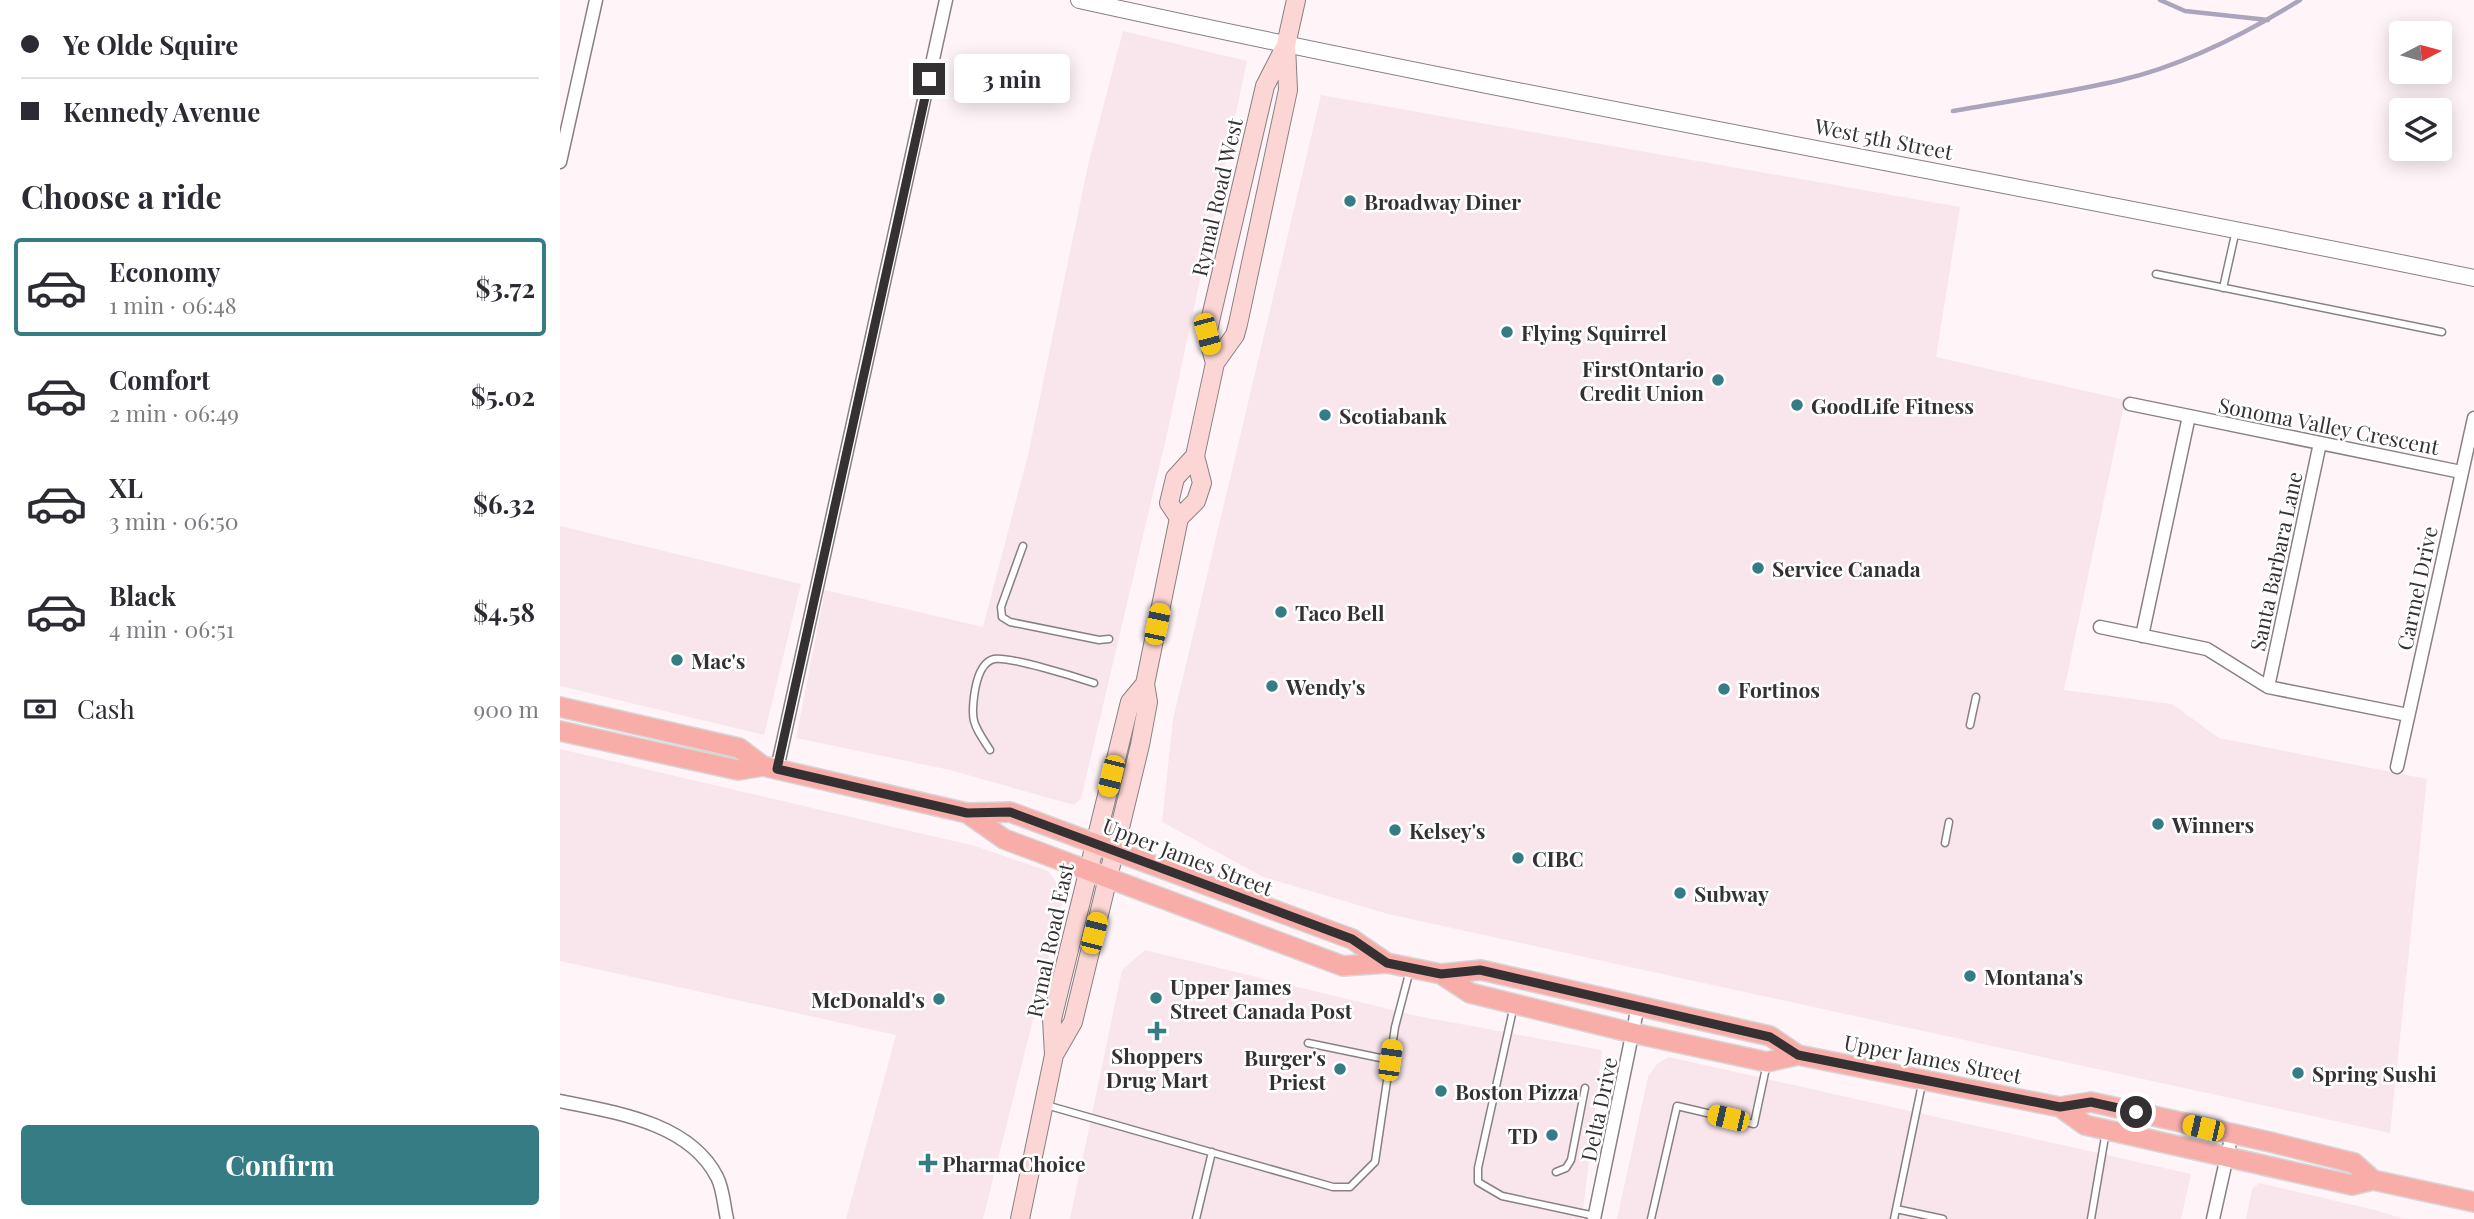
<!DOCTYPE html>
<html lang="en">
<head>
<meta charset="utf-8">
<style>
	:root { --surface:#fff; --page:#f2f2f3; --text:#2b2b33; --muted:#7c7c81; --line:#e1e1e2; --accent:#357c85 }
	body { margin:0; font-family:"Playfair Display",serif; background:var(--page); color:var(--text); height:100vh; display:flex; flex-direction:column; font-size:26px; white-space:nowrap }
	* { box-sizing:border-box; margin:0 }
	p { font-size:23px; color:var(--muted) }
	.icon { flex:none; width:38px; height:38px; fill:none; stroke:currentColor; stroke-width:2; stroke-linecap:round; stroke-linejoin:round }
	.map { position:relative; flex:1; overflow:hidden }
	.sheet { display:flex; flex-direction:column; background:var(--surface); width:560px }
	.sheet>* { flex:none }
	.hud { display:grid; align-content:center; height:154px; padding:0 21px; background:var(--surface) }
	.needle { width:46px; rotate:84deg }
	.controls { position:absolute; left:1829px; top:21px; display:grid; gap:14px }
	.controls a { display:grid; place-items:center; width:63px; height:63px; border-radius:7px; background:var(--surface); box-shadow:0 4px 18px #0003; font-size:35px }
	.end { position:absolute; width:32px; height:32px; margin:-16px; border:9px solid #353132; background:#fff; box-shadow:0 0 0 4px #fff }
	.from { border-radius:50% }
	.bubble { position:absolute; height:49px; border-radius:7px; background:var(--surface); box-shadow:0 4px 18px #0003; font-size:23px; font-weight:700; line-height:49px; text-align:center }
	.car { position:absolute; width:21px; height:42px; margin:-21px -10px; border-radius:9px; box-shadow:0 0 5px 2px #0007; background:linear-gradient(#f5c518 24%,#345 0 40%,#f5c518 0 76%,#345 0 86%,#f5c518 0) }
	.hud b { display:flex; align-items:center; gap:24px; height:66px; font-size:26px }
	.hud b+b { border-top:2px solid var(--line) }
	.hud i { width:18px; height:18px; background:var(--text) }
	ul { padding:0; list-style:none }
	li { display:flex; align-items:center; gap:21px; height:98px; margin:0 14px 10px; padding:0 7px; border:4px solid transparent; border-radius:7px }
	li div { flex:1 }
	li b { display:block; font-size:26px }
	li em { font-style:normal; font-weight:700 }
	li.current { border-color:var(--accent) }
	li>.icon { width:63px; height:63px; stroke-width:1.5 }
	h2 { padding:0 21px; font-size:32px; line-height:84px }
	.pay { display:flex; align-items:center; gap:18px; height:77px; padding:0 21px; font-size:26px }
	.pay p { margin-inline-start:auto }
	.primary-button { display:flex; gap:14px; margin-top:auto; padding:14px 21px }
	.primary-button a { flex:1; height:80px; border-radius:7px; background:var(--accent); color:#fff; font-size:28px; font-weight:700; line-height:80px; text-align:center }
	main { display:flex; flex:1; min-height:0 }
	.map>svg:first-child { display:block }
	.built { fill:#f8e6ec }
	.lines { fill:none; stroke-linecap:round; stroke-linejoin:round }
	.stream { stroke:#aba4bd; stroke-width:4.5 }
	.service-casing { stroke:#888083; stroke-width:9 }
	.minor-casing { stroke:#888083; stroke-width:15 }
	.tertiary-casing { stroke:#888083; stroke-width:18 }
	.secondary-casing { stroke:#888083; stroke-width:20 }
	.primary-casing { stroke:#d7d6d6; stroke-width:22 }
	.service { stroke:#fff; stroke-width:6 }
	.minor { stroke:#fff; stroke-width:12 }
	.tertiary { stroke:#fff; stroke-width:16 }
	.secondary { stroke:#fcd6d4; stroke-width:18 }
	.primary { stroke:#f8ada9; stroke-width:19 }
	.route { stroke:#353132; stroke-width:9 }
	.poi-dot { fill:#357c85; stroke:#fff; stroke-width:2.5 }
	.labels { text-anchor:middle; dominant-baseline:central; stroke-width:5; stroke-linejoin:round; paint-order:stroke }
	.street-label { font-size:21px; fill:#353132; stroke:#fff }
	.poi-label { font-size:21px; font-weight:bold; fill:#353132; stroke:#fff; text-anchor:start }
</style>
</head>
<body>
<main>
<section class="sheet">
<div class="hud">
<b><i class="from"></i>Ye Olde Squire</b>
<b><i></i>Kennedy Avenue</b>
</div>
<h2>Choose a ride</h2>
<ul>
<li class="current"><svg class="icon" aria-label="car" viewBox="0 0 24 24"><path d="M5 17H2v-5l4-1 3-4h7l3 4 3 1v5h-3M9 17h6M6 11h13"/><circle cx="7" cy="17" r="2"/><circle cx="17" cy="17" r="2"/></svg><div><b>Economy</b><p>1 min · 06:48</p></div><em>$3.72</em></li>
<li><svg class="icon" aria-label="car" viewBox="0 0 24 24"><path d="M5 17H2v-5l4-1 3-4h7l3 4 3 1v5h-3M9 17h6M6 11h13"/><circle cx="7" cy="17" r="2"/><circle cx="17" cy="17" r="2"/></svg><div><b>Comfort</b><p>2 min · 06:49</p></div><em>$5.02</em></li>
<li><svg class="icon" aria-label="car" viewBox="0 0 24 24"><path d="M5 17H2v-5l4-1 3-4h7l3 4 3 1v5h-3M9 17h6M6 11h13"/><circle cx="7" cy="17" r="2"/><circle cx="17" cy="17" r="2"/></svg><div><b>XL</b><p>3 min · 06:50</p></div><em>$6.32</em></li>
<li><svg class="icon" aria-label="car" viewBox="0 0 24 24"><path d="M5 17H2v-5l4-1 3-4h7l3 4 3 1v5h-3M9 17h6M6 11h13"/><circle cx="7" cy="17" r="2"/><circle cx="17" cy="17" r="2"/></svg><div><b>Black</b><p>4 min · 06:51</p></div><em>$4.58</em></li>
</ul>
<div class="pay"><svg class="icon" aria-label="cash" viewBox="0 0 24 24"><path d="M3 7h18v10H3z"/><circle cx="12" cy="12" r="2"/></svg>Cash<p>900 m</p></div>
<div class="primary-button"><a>Confirm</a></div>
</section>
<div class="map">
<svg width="1914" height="1219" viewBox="0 0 1914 1219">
	<rect width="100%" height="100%" fill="#fff5f9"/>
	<path class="built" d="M563 31 687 61 607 434 521 799 514 805 390 770 236 738 265 590 423 627 468 455 528 165Z
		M761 95 1400 207 1376 357 1565 400 1504 690 1612 704 1659 738 1867 779 1830 1133 828 914 703 877 602 822 613 719Z
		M0 526 241 584 204 735 0 686Z
		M0 749 415 846 488 871 498 884 502 904 423 1219H286L336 1035 0 961Z
		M585 950 857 1016 1042 1050 1022 1219H510L562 970Z
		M1109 1057 1631 1174 1621 1219H1057L1088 1077 1097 1064Z
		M1699 1183 1815 1210 1844 1219H1686L1692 1189Z"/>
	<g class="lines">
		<path class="stream" d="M1600 0 1625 11 1708 20
			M1393 111C1449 101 1506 93 1561 80 1625 65 1685 34 1740 0"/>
		<g class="service-casing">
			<path id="service" d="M1596 274 1882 332
				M1663 288 1676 230
				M463 546 441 607 442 617 450 622 539 640 549 639
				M1410 725 1416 697
				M430 750C413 724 410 721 415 690 417 679 421 662 434 659 449 656 516 677 534 683
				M1385 843 1389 822
				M954 1005 918 1168V1182L942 1196 1035 1216
				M748 1043 830 1060
				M486 1105 773 1187H790L815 1162 835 1027 850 970
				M996 1172 1006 1168 1011 1160 1025 1088
				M1336 1209 1383 1219
				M636 1219 652 1152
				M1091 1219 1117 1106 1194 1124 1207 1063
				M1334 1219 1362 1084
				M1531 1219 1546 1131"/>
		</g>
		<g class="minor-casing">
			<path id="minor" d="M0 162 36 0
				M1570 404 1629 416
				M1540 627 1647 649 1708 687 1848 715
				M1582 636 1629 416 1901 472
				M1708 687 1760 443
				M1837 767 1914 418
				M217 769 386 0
				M0 1101C53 1112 129 1122 157 1177 163 1188 164 1206 167 1219
				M1034 1219 1078 1006
				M1653 1219 1672 1134"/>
		</g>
		<g class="tertiary-casing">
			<path id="tertiary" d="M519 0C982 102 1450 182 1914 278"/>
		</g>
		<g class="secondary-casing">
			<path id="secondary" d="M655 363 647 334 705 86 725 47
				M619 518 609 503 615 478 635 456
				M494 1055 513 1022 580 745 588 702 585 684 619 518 636 501 642 483 635 456 655 363 675 335 678 324 728 90 726 45 736 0
				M460 1219 494 1055 492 1019 570 702 585 684"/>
		</g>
		<g class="primary-casing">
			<path id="primary" d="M0 707 179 748 203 766
				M0 731 178 770 203 766 407 813 450 812 792 939 827 963
				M407 813 444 839 783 966 827 963 881 974 921 970 1210 1036 1238 1055 1500 1107 1531 1102 1710 1142 1794 1163 1813 1180
				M881 974 910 993 1073 1033 1207 1062 1238 1055
				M1500 1107 1525 1125 1792 1185 1813 1180 1914 1202"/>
		</g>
		<use href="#service" class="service"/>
		<use href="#minor" class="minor"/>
		<use href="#tertiary" class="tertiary"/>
		<use href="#secondary" class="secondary"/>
		<use href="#primary" class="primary"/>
	</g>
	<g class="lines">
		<path class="route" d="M369 79 217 769 407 813 450 812 792 939 827 963 881 974 920 970 1210 1037 1238 1055 1500 1107 1531 1102 1576 1112"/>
	</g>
	<g class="poi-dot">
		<circle cx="790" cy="201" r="7"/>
		<circle cx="947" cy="332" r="7"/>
		<circle cx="1158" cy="380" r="7"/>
		<circle cx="1237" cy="405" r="7"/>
		<circle cx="765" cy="415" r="7"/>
		<circle cx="1198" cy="568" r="7"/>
		<circle cx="721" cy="612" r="7"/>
		<circle cx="117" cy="660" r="7"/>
		<circle cx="712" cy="686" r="7"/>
		<circle cx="1164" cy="689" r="7"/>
		<circle cx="1598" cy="824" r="7"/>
		<circle cx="835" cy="830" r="7"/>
		<circle cx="958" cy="858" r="7"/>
		<circle cx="1120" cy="893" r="7"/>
		<circle cx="1410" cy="976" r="7"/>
		<circle cx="596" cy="998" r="7"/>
		<circle cx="379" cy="999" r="7"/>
		<path d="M593.5 1020.5h7v7h7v7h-7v7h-7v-7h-7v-7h7z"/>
		<circle cx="780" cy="1069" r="7"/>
		<circle cx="1738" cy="1073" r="7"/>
		<circle cx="881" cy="1091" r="7"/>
		<circle cx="992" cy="1135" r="7"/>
		<path d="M364.5 1152.5h7v7h7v7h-7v7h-7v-7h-7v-7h7z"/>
	</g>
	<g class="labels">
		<g class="street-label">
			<text transform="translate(1324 138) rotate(11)">West 5th Street</text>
			<text transform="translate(656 197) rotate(-77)">Rymal Road West</text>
			<text transform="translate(1769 425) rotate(11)">Sonoma Valley Crescent</text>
			<text transform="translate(1715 561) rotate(-78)">Santa Barbara Lane</text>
			<text transform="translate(1856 588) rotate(-78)">Carmel Drive</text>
			<text transform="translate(628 856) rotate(21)">Upper James Street</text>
			<text transform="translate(489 940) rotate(-78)">Rymal Road East</text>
			<text transform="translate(1373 1058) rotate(11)">Upper James Street</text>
			<text transform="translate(1038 1109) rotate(-78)">Delta Drive</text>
		</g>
		<g class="poi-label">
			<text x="804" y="201">Broadway Diner</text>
			<text x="961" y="332">Flying Squirrel</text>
			<text x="1144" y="368" text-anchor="end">FirstOntario<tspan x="1144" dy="24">Credit Union</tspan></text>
			<text x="1251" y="405">GoodLife Fitness</text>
			<text x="779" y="415">Scotiabank</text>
			<text x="1212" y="568">Service Canada</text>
			<text x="735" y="612">Taco Bell</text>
			<text x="131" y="660">Mac's</text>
			<text x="726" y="686">Wendy's</text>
			<text x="1178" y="689">Fortinos</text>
			<text x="1612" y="824">Winners</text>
			<text x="849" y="830">Kelsey's</text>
			<text x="972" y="858">CIBC</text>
			<text x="1134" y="893">Subway</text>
			<text x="1424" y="976">Montana's</text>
			<text x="610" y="986">Upper James<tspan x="610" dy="24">Street Canada Post</tspan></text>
			<text x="365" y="999" text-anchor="end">McDonald's</text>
			<text x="597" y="1055" text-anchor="middle">Shoppers<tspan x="597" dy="24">Drug Mart</tspan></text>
			<text x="766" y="1057" text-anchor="end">Burger's<tspan x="766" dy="24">Priest</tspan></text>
			<text x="1752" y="1073">Spring Sushi</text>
			<text x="895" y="1091">Boston Pizza</text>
			<text x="978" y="1135" text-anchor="end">TD</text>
			<text x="382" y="1163">PharmaChoice</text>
		</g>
	</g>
</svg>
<div class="controls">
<a><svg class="needle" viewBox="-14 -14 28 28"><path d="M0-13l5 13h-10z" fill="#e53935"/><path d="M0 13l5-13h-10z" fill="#7c7c81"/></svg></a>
<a><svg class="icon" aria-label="layers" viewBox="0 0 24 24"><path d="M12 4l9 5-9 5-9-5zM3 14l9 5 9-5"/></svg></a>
</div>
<i class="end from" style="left:1576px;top:1112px"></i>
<i class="end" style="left:369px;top:79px"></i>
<div class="bubble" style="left:394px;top:54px;width:116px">3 min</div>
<i class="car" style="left:647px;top:334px;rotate:165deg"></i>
<i class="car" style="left:597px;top:624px;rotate:12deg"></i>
<i class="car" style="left:551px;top:776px;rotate:194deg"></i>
<i class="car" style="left:534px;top:933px;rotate:14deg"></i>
<i class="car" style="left:830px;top:1060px;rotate:8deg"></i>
<i class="car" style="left:1168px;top:1118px;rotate:283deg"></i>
<i class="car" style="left:1643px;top:1128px;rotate:283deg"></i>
</div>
</main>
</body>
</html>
